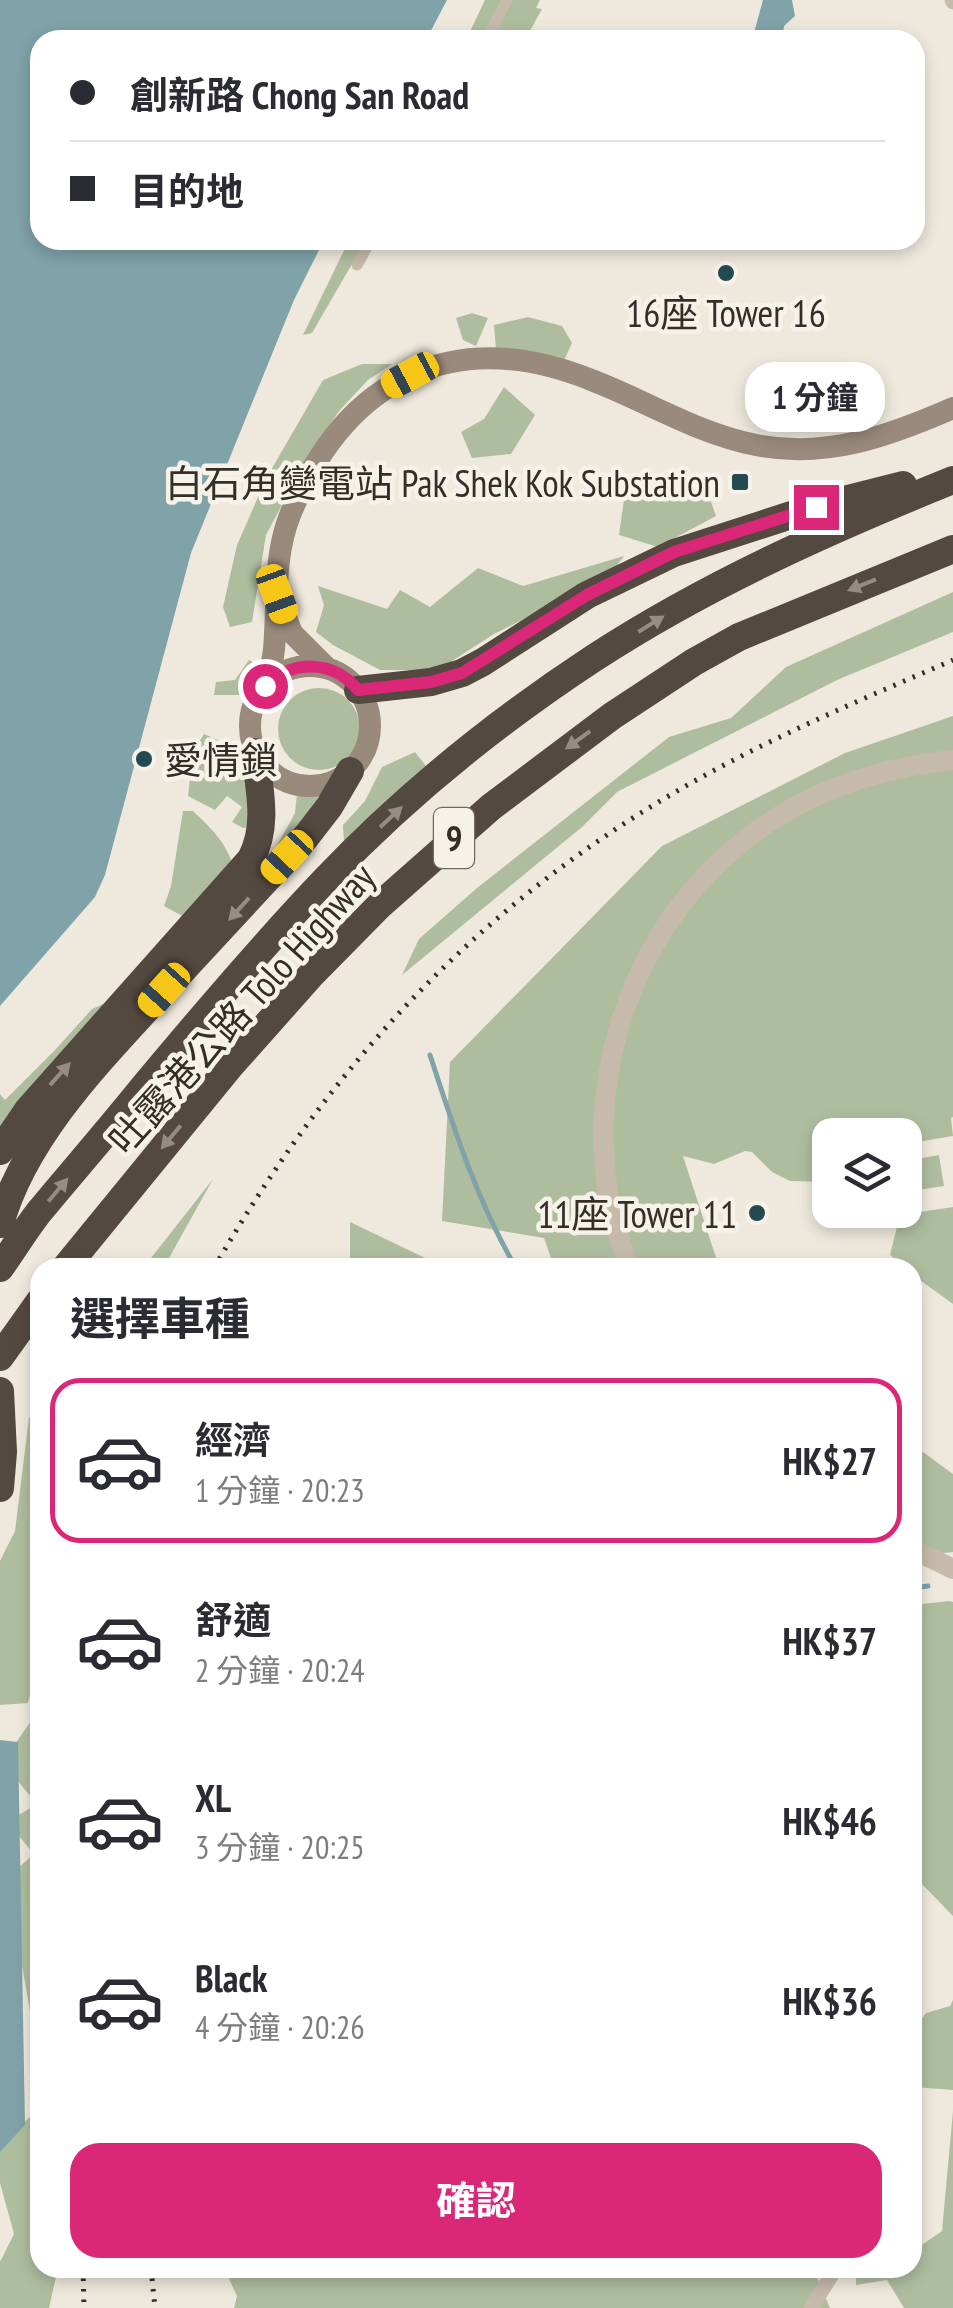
<!DOCTYPE html>
<html lang="zh-TW">
<head>
<meta charset="utf-8">
<style>
	:root { --surface:#fff; --page:#f7f7f7; --text:#2b2b33; --muted:#7c7c81; --line:#e1e1e2; --accent:#db2777 }
	body { margin:0; font-family:"PT Sans Narrow","Noto Sans TC",sans-serif; background:var(--page); color:var(--text); height:100vh; display:flex; flex-direction:column; font-size:38px; white-space:nowrap }
	* { box-sizing:border-box; margin:0 }
	p { font-size:32px; color:var(--muted) }
	.icon { flex:none; width:55px; height:55px; fill:none; stroke:currentColor; stroke-width:2; stroke-linecap:round; stroke-linejoin:round }
	.map { position:relative; flex:1; overflow:hidden }
	.details { position:absolute; left:30px; top:1258px; width:892px; height:1020px; display:flex; flex-direction:column; background:var(--surface); border-radius:30px; box-shadow:0 5px 15px #0003 }
	.details>* { flex:none }
	.guide { position:absolute; left:30px; top:30px; width:895px; height:220px; border-radius:30px; box-shadow:0 5px 15px #0003; display:grid; align-content:center; height:220px; padding:0 40px; background:var(--surface) }
	.buttons { position:absolute; left:812px; top:1118px; display:grid; gap:20px }
	.buttons a { display:grid; place-items:center; width:110px; height:110px; border-radius:20px; background:var(--surface); box-shadow:0 5px 15px #0003; font-size:50px }
	.end { position:absolute; width:45px; height:45px; margin:-22px; border:12px solid #db2777; background:#fff; box-shadow:0 0 0 5px #fff }
	.from { border-radius:50% }
	.bubble { position:absolute; height:70px; border-radius:30px; background:var(--surface); box-shadow:0 5px 15px #0003; font-size:32px; font-weight:700; line-height:70px; text-align:center }
	.car { position:absolute; width:30px; height:60px; margin:-30px -15px; border-radius:12px; box-shadow:0 0 8px 2px #0007; background:linear-gradient(#f5c518 24%,#345 0 40%,#f5c518 0 76%,#345 0 86%,#f5c518 0) }
	.guide b { display:flex; align-items:center; gap:35px; height:95px; font-size:38px }
	.guide b+b { border-top:2px solid var(--line) }
	.guide i { width:25px; height:25px; background:var(--text) }
	ul { padding:0; list-style:none }
	li { display:flex; align-items:center; gap:30px; height:165px; margin:0 20px 15px; padding:0 20px; border:5px solid transparent; border-radius:30px }
	li div { flex:1 }
	li b { display:block; font-size:38px }
	li em { font-style:normal; font-weight:700 }
	li.current { border-color:var(--accent) }
	li>.icon { width:90px; height:90px; stroke-width:1.5 }
	h2 { padding:0 40px; font-size:45px; line-height:120px }
	.primary-button { display:flex; gap:20px; margin-top:auto; padding:20px 40px }
	.primary-button a { flex:1; height:115px; border-radius:30px; background:var(--accent); color:#fff; font-size:40px; font-weight:700; line-height:115px; text-align:center }
	.map>svg:first-child { display:block }
	.green { fill:#afbd9f }
	.water { fill:#80a2a9 }
	.lines { fill:none; stroke-linecap:round; stroke-linejoin:round }
	.stream { stroke:#80a2a9; stroke-width:5 }
	.pedestrian { stroke:#c6baab; stroke-width:11 }
	.minor { stroke:#c6baab; stroke-width:15 }
	.tertiary { stroke:#c6baab; stroke-width:20 }
	.secondary { stroke:#998a7c; stroke-width:22 }
	.motorway { stroke:#544941; stroke-width:28 }
	.rail { stroke:#342e29; stroke-width:5; stroke-dasharray:2.5 8; stroke-linecap:butt }
	.oneway { fill:#958d84 }
	.route { stroke:#db2777; stroke-width:12 }
	.poi-dot { fill:#234951; stroke:#f7f2e9; stroke-width:4 }
	.labels { text-anchor:middle; dominant-baseline:central; stroke-width:9; stroke-linejoin:round; paint-order:stroke }
	.shield { fill:#f7f2e9; stroke:#6e6963; stroke-width:2.5 }
	.shield-label { font-size:35px; font-weight:bold; fill:#342e29 }
	.poi-label { font-size:38px; fill:#342e29; stroke:#f7f2e9; text-anchor:end }
	.street-label { font-size:38px; fill:#342e29; stroke:#f7f2e9 }
</style>
</head>
<body>
<div class="map">
<svg width="953" height="2308" viewBox="0 0 953 2308">
	<rect width="100%" height="100%" fill="#efe9dd"/>
	<path class="green" d="M485 0H540L536 8 542 9 525 40H466Z
		M349 240H366L312 333 303 335Z
		M472 313 488 318 476 346 463 340 456 318Z
		M528 317 562 326 572 343 557 376 496 349 494 325Z
		M362 364H392L368 380 340 410 308 456 266 535 252 622 230 627 223 607 237 545 267 477 323 380Z
		M504 387 535 415 511 454 472 458 461 432 484 419Z
		M695 483 710 499 716 516 658 547 619 535 625 493 656 500 669 484 683 494Z
		M624 556 609 576 494 634 438 670H380L333 645 316 632 324 605 318 586 387 609 400 590 430 607 478 568 523 586Z
		M953 592V632L837 680 617 792 582 827 402 975 419 939 477 888 669 737 731 718 786 667Z
		M249 660 259 666 254 689 240 695H214L216 682 235 680Z
		M278 729a41 41 0 1 1 82 0a41 41 0 1 1-82 0Z
		M953 716V1117L951 1118 953 1136 905 1144V1135H830V1182L790 1181 772 1172 752 1152 745 1151 714 1164 683 1156 719 1267H554L544 1238 442 1221 450 1062 662 846 845 753Z
		M204 734 225 743 249 768 252 827 243 828 232 822 242 807 227 796 215 810 188 796 193 752Z
		M415 752 426 766 415 780 344 842 343 825 365 801 382 767Z
		M297 793 317 794 319 807 278 852 276 848 295 813Z
		M183 811H193C211 828 225 841 233 865L184 917 164 906 171 886Z
		M121 996 0 1132V1094L5 1100 56 1049 92 1009Z
		M939 1155 944 1186 905 1192V1161Z
		M213 1179 164 1267H144Z
		M953 1207V1304L913 1275 912 1268 905 1267 890 1255 900 1215Z
		M350 1222 444 1267H350Z
		M40 1404V1652L28 1703 0 1705V1561L15 1531 29 1418Z
		M912 1444 953 1474V1552L913 1557Z
		M949 1601 953 1602V1916L921 1883 912 1884 913 1605Z
		M40 1719V2079L36 2045 18 1943 17 1869 34 1854 7 1822 37 1804 16 1779 6 1757 31 1721Z
		M953 2000V2090L913 2087V2031L926 2013 950 2006Z
		M40 2093V2268H58L49 2308H0V2262L14 2234 0 2183V2145L34 2113Z
		M953 2111V2308H904L887 2280 856 2285V2268H912L913 2251 942 2231Z
		M224 2268H813L830 2308H234L237 2296Z"/>
	<path class="water" d="M0 0H447L426 40H40V240H324L294 300 191 553 105 875 95 897 0 1006Z
		M763 0H792L795 16 784 26 782 40H752Z
		M0 1740 18 1742 25 2125 0 2152Z"/>
	<g class="lines">
		<path class="stream" d="M430 1055C454 1129 477 1201 516 1268
			M912 1588 928 1586"/>
		<path class="pedestrian" d="M486 40 507 0
			M357 265 371 240"/>
		<path class="minor" d="M952 0 953 2
			M811 2308 836 2268"/>
		<path class="tertiary" d="M629 1268C620 1241 611 1214 607 1187 586 1033 661 877 800 804 847 779 900 766 953 760
			M912 1549 953 1569"/>
		<path class="secondary" d="M280 602 292 633 327 668
			M250 726a60 60 0 1 1 120 0a60 60 0 1 1-120 0Z
			M265 686C269 674 273 662 274 649 278 604 273 558 290 515 346 377 455 324 594 381 648 402 699 434 756 445 826 459 889 436 953 408"/>
		<path class="motorway" d="M358 690 431 682 462 673 483 662 587 595 674 553 816 507 903 485
			M0 1151 28 1110 251 859C269 825 259 788 255 752
			M0 1224C25 1134 103 1057 165 989 212 939 258 888 305 838L329 807 350 771
			M0 1268C13 1250 25 1230 39 1212 73 1171 108 1131 141 1090 201 1018 261 947 326 879 405 796 498 721 594 658 706 585 829 530 953 480
			M65 1268 231 1065 311 975 380 905 491 807 612 716 694 662 739 637 953 549
			M0 1357 40 1301
			M0 1391 3 1452 0 1488"/>
		<path class="rail" d="M214 1268C329 1068 473 911 672 794 762 741 858 701 953 660
			M83 2268 84 2308
			M151 2268 155 2308"/>
	</g>
	<defs><path id="oneway-solid" d="M-6-.8H1V-3.2L6.5 0L1 3.2V.8H-6Z" transform="scale(2.5)"/></defs>
	<g class="oneway">
		<use href="#oneway-solid" transform="translate(862 585) rotate(158)"/>
		<use href="#oneway-solid" transform="translate(651 624) rotate(-32)"/>
		<use href="#oneway-solid" transform="translate(578 740) rotate(144)"/>
		<use href="#oneway-solid" transform="translate(391 817) rotate(-43)"/>
		<use href="#oneway-solid" transform="translate(239 909) rotate(132)"/>
		<use href="#oneway-solid" transform="translate(60 1074) rotate(-48)"/>
		<use href="#oneway-solid" transform="translate(171 1137) rotate(130)"/>
		<use href="#oneway-solid" transform="translate(58 1190) rotate(-50)"/>
	</g>
	<g class="lines">
		<path class="route" d="M265 686C294 659 333 660 358 690L431 682 462 673 587 595 674 552 816 507"/>
	</g>
	<g class="poi-dot">
		<circle cx="726" cy="273" r="10"/>
		<rect x="730" y="472" width="20" height="20" rx="5"/>
		<circle cx="144" cy="759" r="10"/>
		<circle cx="757" cy="1213" r="10"/>
	</g>
	<g class="labels">
		<rect class="shield" x="434" y="808" width="40" height="60" rx="8"/>
		<g class="shield-label">
			<text x="454" y="838">9</text>
		</g>
		<g class="poi-label">
			<text x="726" y="312" text-anchor="middle">16座 Tower 16</text>
			<text x="720" y="482">白石角變電站 Pak Shek Kok Substation</text>
			<text x="164" y="759" text-anchor="start">愛情鎖</text>
			<text x="737" y="1213">11座 Tower 11</text>
		</g>
		<g class="street-label">
			<text transform="translate(241 1008) rotate(-48)">吐露港公路 Tolo Highway</text>
		</g>
	</g>
</svg>
<div class="buttons">
<a><svg class="icon" aria-label="layers" viewBox="0 0 24 24"><path d="M12 4l9 5-9 5-9-5zM3 14l9 5 9-5"/></svg></a>
</div>
<i class="end from" style="left:265px;top:686px"></i>
<i class="end" style="left:816px;top:507px"></i>
<div class="bubble" style="left:745px;top:362px;width:140px">1 分鐘</div>
<i class="car" style="left:410px;top:375px;rotate:242deg"></i>
<i class="car" style="left:277px;top:594px;rotate:160deg"></i>
<i class="car" style="left:287px;top:857px;rotate:223deg"></i>
<i class="car" style="left:164px;top:990px;rotate:222deg"></i>
<div class="guide">
<b><i class="from"></i>創新路 Chong San Road</b>
<b><i></i>目的地</b>
</div>
<section class="details">
<h2>選擇車種</h2>
<ul>
<li class="current"><svg class="icon" aria-label="car" viewBox="0 0 24 24"><path d="M5 17H2v-5l4-1 3-4h7l3 4 3 1v5h-3M9 17h6M6 11h13"/><circle cx="7" cy="17" r="2"/><circle cx="17" cy="17" r="2"/></svg><div><b>經濟</b><p>1 分鐘 · 20:23</p></div><em>HK$27</em></li>
<li><svg class="icon" aria-label="car" viewBox="0 0 24 24"><path d="M5 17H2v-5l4-1 3-4h7l3 4 3 1v5h-3M9 17h6M6 11h13"/><circle cx="7" cy="17" r="2"/><circle cx="17" cy="17" r="2"/></svg><div><b>舒適</b><p>2 分鐘 · 20:24</p></div><em>HK$37</em></li>
<li><svg class="icon" aria-label="car" viewBox="0 0 24 24"><path d="M5 17H2v-5l4-1 3-4h7l3 4 3 1v5h-3M9 17h6M6 11h13"/><circle cx="7" cy="17" r="2"/><circle cx="17" cy="17" r="2"/></svg><div><b>XL</b><p>3 分鐘 · 20:25</p></div><em>HK$46</em></li>
<li><svg class="icon" aria-label="car" viewBox="0 0 24 24"><path d="M5 17H2v-5l4-1 3-4h7l3 4 3 1v5h-3M9 17h6M6 11h13"/><circle cx="7" cy="17" r="2"/><circle cx="17" cy="17" r="2"/></svg><div><b>Black</b><p>4 分鐘 · 20:26</p></div><em>HK$36</em></li>
</ul>
<div class="primary-button"><a>確認</a></div>
</section>
</div>
</body>
</html>
